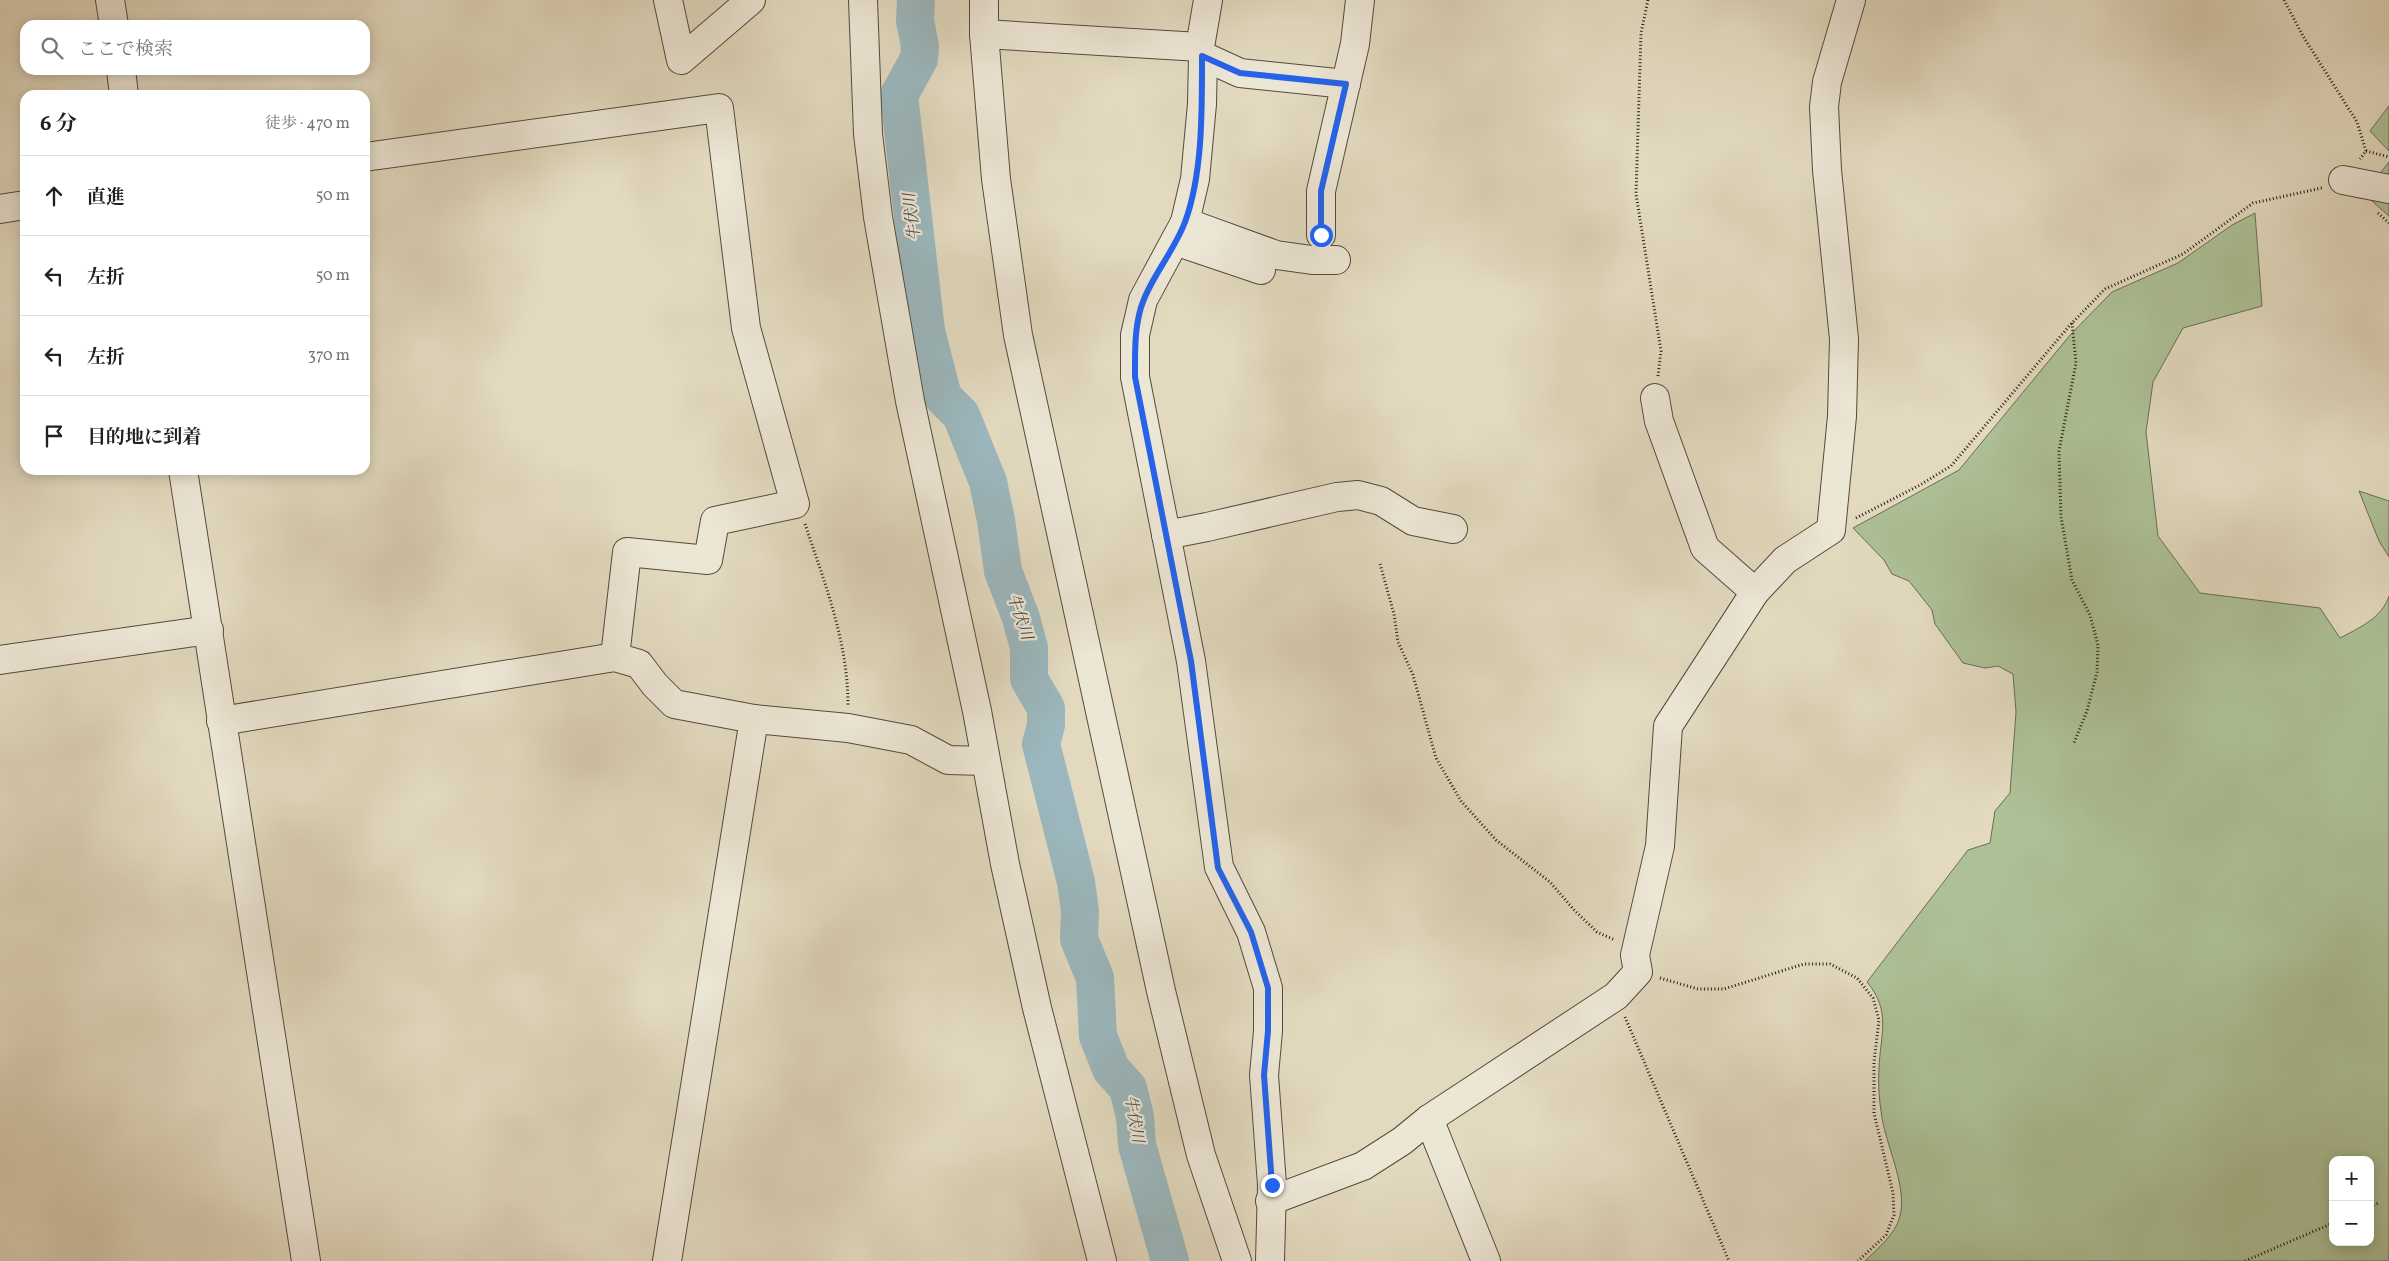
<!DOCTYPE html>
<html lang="ja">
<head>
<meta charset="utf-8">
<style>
	:root { --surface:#fff; --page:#f6f6f6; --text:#202124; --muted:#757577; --line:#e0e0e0 }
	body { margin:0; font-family:Vollkorn,"Noto Serif JP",serif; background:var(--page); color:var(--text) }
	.controls { position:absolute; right:15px; bottom:15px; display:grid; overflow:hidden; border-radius:10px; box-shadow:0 2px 12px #0003 }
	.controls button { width:45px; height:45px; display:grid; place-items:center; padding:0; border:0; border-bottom:1px solid var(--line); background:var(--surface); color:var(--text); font:25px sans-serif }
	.stop { position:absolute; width:15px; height:15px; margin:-11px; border:4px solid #2563eb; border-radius:50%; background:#fff }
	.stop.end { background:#2563eb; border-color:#fff; box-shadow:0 1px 5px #0008 }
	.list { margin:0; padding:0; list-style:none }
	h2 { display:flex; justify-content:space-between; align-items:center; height:65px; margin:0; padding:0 20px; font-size:21px }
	h2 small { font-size:16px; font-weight:400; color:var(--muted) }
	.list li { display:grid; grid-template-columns:32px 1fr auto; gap:15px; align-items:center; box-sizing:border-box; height:80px; padding:0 20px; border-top:1px solid var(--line) }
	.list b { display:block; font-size:19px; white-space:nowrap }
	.list em { font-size:16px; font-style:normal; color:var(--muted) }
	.icon { flex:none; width:28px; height:28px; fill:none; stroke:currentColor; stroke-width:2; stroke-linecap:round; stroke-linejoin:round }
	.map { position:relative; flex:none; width:2389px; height:1261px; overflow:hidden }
	.search { position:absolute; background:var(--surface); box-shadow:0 2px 12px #0003; left:20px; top:20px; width:350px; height:55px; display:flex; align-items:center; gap:12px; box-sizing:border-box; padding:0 18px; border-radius:15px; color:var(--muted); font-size:19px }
	.panel { position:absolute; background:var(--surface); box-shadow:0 2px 12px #0003; left:20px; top:90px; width:350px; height:385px; border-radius:15px }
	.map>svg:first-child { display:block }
</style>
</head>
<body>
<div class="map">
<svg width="2389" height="1261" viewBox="0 0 2389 1261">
	<rect width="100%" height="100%" fill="#e2d9bf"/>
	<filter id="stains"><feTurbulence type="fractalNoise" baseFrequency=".004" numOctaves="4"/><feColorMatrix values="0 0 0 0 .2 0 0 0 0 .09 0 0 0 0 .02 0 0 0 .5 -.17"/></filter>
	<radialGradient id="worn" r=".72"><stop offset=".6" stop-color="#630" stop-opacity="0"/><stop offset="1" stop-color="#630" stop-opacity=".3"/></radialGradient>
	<!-- green -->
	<g fill="#adc096" stroke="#696e54" fill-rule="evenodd">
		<path d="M 2389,106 L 2389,151 L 2370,131 Z"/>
		<path d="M 2389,162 L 2389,216 L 2364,194 Z"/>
		<path d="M 2255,213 L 2262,306 L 2183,328 L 2153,382 L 2146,432 L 2158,536 L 2200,593 L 2320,608 L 2340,638 C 2359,628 2382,618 2389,596 L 2389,1261 L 1865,1261 C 1877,1249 1896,1234 1900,1216 C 1908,1186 1884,1142 1881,1111 C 1879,1098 1878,1083 1879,1069 C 1880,1035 1892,1012 1867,982 L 1968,850 L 1990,843 L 1995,811 L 2010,793 L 2016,712 L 2013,674 L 1998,666 L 1985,668 L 1963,663 L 1935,624 L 1932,610 L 1909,581 L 1892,574 L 1884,560 L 1853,528 L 1959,470 L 2071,334 L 2112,292 L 2178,263 L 2232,225 ZM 2333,1160 L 2370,1160 L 2370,1242 L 2333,1242 Z"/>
		<path d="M 2359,491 L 2389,501 L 2389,557 L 2379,541 Z"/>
	</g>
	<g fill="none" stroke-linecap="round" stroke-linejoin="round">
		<!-- river -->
		<path stroke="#9bb7bd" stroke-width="38" d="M 916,0 L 915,21 L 920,46 L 919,59 L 899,95 L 926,331 L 943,397 L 961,415 L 988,482 L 996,520 L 1003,571 L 1021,618 L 1029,648 L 1029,679 L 1046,708 L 1046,725 L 1041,744 L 1076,882 L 1080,911 L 1079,939 L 1095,978 L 1098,1036 L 1111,1069 L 1128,1088 L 1135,1117 L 1137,1145 L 1170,1261"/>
		<!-- minor casing -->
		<g stroke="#544b3d" stroke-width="30">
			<g id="minor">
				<path d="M 110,0 L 114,25"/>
				<path d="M 668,0 L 681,60 L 751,0"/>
				<path d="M 863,0 L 868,134 L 878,217 L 910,401 L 977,711 L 1005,864 L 1037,1008 L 1102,1261"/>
				<path d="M 984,0 L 984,34 L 996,179 L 1018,335 L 1161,991 L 1201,1155 L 1237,1261"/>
				<path d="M 1208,0 L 1200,47 L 1203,56 L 1202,104 L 1195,179 L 1185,222 L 1143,300 L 1135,335 L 1135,377 L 1191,661 L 1219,867 L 1251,932 L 1268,988 L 1268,1031 L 1264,1075 L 1272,1185 L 1270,1261"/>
				<path d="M 984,34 L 1200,47"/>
				<path d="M 1203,56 L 1240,73 L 1346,84"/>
				<path d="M 121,70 L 124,95"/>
				<path d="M 365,157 L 719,108 L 746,328 L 795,504 L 715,521 L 708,560 L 627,552 L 615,657"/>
				<path d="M 2343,180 L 2389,189"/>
				<path d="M 0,209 L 25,205"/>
				<path d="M 1185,222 L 1276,255 L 1312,260 L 1336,260"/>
				<path d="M 1321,235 L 1321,191 L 1355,44 L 1360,0"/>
				<path d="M 1175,241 L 1261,270"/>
				<path d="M 1655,398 L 1659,421 L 1705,548 L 1755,592"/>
				<path d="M 183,470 L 306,1261"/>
				<path d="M 1166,535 L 1207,527 L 1337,497 L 1358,495 L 1381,501 L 1413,521 L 1453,529"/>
				<path d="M 0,660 L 209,630"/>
				<path d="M 221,721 L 615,657 L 639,664 L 655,685 L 674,704 L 754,719 L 848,728 L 911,740 L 948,760 L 985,761"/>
				<path d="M 1429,1119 L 1486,1261"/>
				<path d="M 1270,1201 L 1363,1166 L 1402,1141 L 1429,1119 L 1616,996 L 1638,972 L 1635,955 L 1660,846 L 1668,726 L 1755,592 L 1785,560 L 1831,530 L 1842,416 L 1844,339 L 1827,170 L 1824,107 L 1827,82 L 1851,0"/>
				<path d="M 667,1261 L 754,719"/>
			</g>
		</g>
		<!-- path -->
		<g stroke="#251c12" stroke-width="3" stroke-dasharray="1 2.5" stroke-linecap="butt">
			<path d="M 1648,0 L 1641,33 L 1636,194 L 1661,351 L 1658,376"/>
			<path d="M 2284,0 L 2303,36 L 2357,122 L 2366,151 L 2360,159"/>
			<path d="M 2366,151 L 2389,157"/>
			<path d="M 2378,213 L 2389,223"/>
			<path d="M 2072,323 L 2076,363 L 2059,451 L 2061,517 L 2072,580 L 2090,615 L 2098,645 L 2097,672 L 2087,711 L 2074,743"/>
			<path d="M 1856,518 L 1920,485 L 1951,466 L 2070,325 L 2105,289 L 2183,254 L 2253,203 L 2322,188"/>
			<path d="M 805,524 C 825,584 848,642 848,705"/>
			<path d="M 1380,564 L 1394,614 L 1398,642 L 1413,675 L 1436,758 L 1461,801 L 1496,840 L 1550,882 L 1575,911 L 1597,932 L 1615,940"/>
			<path d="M 1660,978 L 1698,989 L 1724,989 L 1804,964 L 1830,964 L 1857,978 L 1873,998 L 1879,1020 L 1874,1062 L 1874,1113 L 1893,1193 L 1894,1215 L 1886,1235 L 1858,1261"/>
			<path d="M 1625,1017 L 1729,1261"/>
			<path d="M 2370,1206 L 2379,1203"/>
			<path d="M 2245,1261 L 2333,1223"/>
		</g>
		<!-- minor -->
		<use href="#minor" stroke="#ece6d5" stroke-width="28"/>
	</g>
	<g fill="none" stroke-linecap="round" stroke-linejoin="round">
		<!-- route -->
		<path stroke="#2563eb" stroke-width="6" d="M 1272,1185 L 1264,1075 L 1268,1031 L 1268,988 L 1251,932 L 1218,868 L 1191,661 L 1135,377 C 1135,352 1134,323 1144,299 C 1155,272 1175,249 1185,222 C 1203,173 1202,108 1202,56 L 1240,73 L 1346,84 L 1321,191 L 1321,235"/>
	</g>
	<g text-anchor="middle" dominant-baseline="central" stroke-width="4.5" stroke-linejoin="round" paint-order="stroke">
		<!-- water labels -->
		<g font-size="16" font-style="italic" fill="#484a45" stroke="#ece6d5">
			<text transform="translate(913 217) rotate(-97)">牛伏川</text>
			<text transform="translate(1019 617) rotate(71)">牛伏川</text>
			<text transform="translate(1133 1119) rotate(80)">牛伏川</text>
		</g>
	</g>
	<rect width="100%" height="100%" filter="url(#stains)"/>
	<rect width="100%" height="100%" fill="url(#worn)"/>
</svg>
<div class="controls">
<button>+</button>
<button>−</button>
</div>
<div class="stop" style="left:1321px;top:235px"></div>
<div class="stop end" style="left:1272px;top:1185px"></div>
<div class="search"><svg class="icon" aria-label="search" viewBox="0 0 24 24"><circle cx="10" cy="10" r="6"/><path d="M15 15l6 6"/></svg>ここで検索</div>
<section class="panel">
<h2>6 分<small>徒歩 · 470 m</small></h2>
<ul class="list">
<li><svg class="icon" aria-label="ahead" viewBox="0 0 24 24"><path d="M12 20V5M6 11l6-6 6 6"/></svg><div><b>直進</b></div><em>50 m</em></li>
<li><svg class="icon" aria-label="left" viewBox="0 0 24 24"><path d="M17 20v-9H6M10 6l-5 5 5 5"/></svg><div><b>左折</b></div><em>50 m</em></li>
<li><svg class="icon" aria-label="left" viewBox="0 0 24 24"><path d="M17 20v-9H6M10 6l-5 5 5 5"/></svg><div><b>左折</b></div><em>370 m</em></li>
<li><svg class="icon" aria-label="arrive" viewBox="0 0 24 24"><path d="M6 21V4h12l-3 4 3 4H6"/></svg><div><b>目的地に到着</b></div></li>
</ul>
</section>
</div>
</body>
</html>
